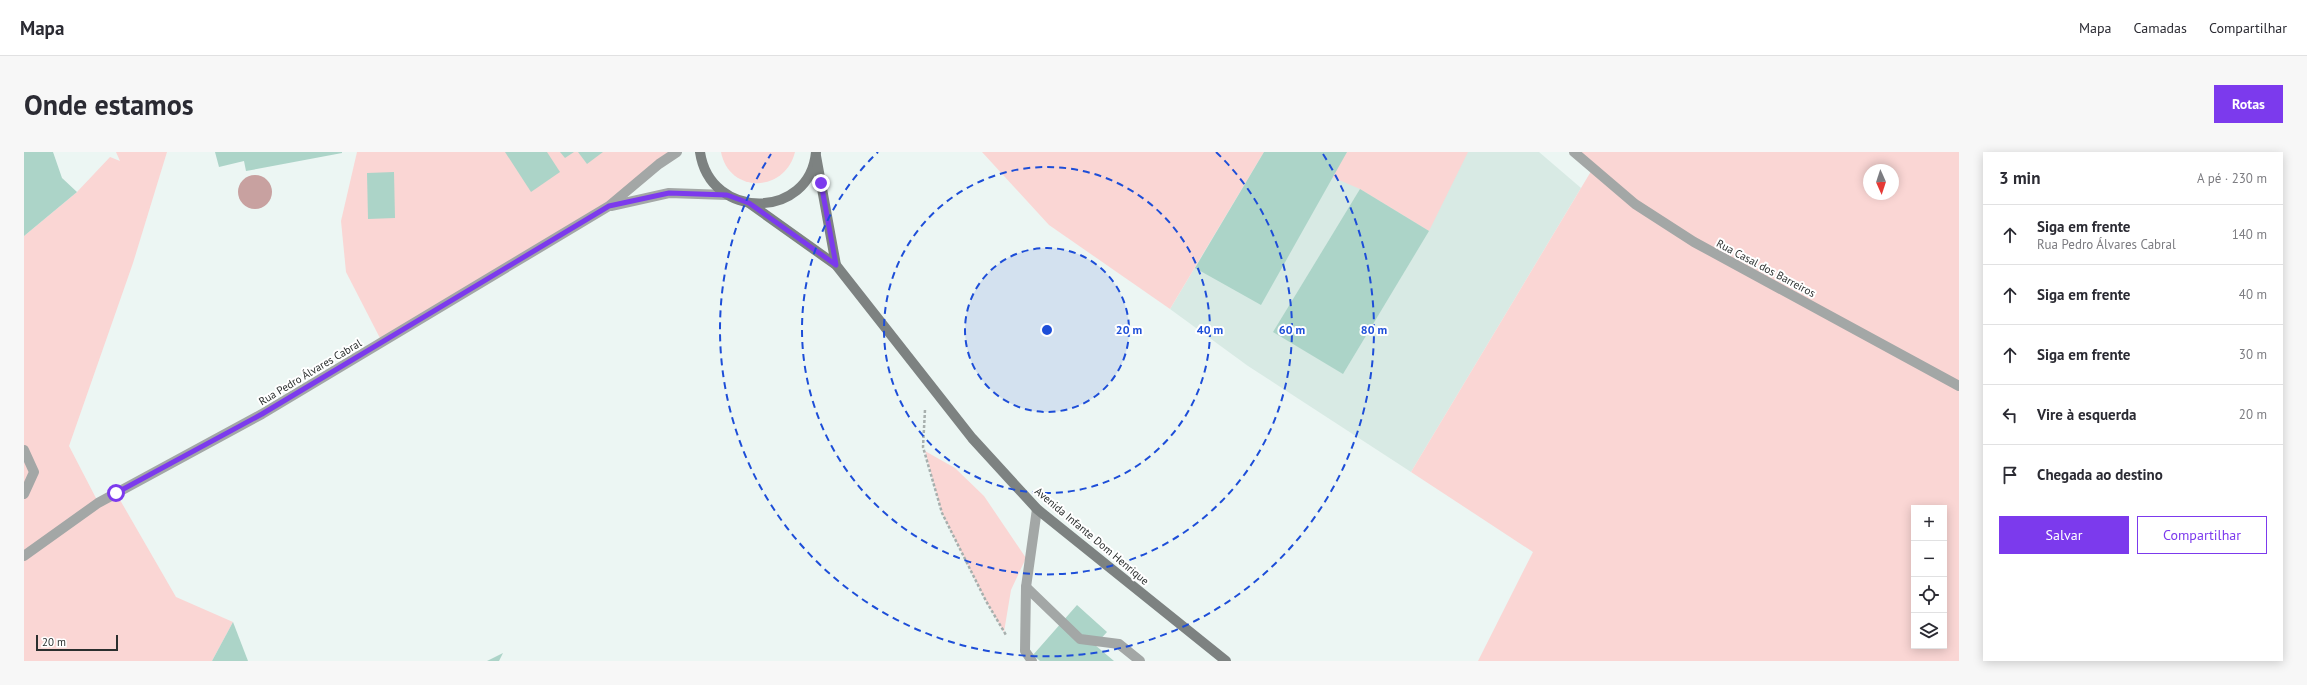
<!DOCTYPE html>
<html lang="pt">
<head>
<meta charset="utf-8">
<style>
	:root { --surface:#fff; --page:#f7f7f7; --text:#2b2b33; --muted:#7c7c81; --line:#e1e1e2; --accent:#7c3aed }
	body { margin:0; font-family:"PT Sans",sans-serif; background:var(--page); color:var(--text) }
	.controls { position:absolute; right:12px; bottom:12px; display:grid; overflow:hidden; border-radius:0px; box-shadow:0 2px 10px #0003 }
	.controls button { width:36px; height:36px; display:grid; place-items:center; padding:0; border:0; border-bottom:1px solid var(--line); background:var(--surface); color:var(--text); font:20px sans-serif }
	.compass { position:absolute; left:1839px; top:12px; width:36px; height:36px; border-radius:50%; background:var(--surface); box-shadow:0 2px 10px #0003; rotate:177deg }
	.scale { position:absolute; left:12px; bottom:10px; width:82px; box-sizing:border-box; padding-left:4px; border:2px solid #2b2f2e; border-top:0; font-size:11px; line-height:14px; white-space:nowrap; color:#2b2f2e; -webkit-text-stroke:3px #fff; paint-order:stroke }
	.stop { position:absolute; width:12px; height:12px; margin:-9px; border:3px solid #7c3aed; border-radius:50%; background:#fff }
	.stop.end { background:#7c3aed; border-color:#fff; box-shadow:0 1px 4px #0008 }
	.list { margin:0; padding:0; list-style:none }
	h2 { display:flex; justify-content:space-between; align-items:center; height:52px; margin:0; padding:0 16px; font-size:17px }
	h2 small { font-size:13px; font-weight:400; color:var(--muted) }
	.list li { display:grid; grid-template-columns:26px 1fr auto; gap:12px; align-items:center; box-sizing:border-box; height:60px; padding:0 16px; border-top:1px solid var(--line) }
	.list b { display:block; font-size:15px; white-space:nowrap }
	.list p { margin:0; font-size:13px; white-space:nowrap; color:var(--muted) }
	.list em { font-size:13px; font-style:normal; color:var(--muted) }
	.actions { display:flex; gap:8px; padding:12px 16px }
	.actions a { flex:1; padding:9px 0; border:1px solid var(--accent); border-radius:0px; text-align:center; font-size:14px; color:var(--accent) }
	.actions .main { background:var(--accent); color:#fff }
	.icon { flex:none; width:22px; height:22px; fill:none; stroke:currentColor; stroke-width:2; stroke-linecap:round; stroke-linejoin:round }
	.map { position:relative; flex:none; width:1935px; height:509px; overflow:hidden; border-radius:0px }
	header { display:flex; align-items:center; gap:24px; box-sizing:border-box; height:56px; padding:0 20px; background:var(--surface); border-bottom:1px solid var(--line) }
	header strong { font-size:19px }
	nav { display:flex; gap:22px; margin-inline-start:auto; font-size:14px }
	.intro { display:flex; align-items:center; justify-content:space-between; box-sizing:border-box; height:96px; padding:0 24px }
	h1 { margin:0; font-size:28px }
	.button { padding:10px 18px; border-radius:0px; background:var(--accent); color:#fff; font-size:14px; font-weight:700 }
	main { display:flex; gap:24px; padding:0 24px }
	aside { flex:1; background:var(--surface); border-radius:0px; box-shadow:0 2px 10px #0003 }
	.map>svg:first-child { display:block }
</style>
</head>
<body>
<header>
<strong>Mapa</strong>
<nav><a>Mapa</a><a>Camadas</a><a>Compartilhar</a></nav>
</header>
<div class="intro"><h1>Onde estamos</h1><a class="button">Rotas</a></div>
<main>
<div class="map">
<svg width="1935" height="509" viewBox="0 0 1935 509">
	<rect width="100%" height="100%" fill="#ecf6f3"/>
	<!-- built -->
	<path fill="#d8eae4" d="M 1240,0 L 1515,0 L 1557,36 L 1387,320 L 1224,214 L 1146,157 Z"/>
	<!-- green -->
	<g fill="#fad6d4" fill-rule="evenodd">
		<path d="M 92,0 L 143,0 L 109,111 L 45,294 L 74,350 L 92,341 L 152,445 L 209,470 L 188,509 L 0,509 L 0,84 L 53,40 L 86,5 L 96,9 Z"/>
		<path d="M 333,0 L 653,0 L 585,54 L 358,190 L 322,120 L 317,69 Z"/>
		<path d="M 697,0 L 771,0 C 761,41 705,42 697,0 Z"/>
		<path d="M 958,0 L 1240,0 L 1146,157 L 1025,73 Z"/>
		<path d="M 1323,0 L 1444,0 L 1405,79 L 1336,37 L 1308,25 Z"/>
		<path d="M 1550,0 L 1935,0 L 1935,509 L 1454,509 L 1509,400 L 1387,320 L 1569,16 ZM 1845,18 L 1869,18 L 1869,42 L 1845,42 ZM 1890,356 L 1920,356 L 1920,494 L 1890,494 Z"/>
		<path d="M 901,299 L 931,316 L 960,344 L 1002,406 L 987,438 L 980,480 L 962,449 L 918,361 Z"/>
	</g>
	<!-- water -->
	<circle fill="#c8a1a0" cx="231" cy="40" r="17"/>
	<!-- building -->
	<g fill="#acd4c8">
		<path d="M 0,0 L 29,0 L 38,26 L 53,40 L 0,84 Z"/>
		<path d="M 191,0 L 318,0 L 318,1 L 222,19 L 220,9 L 195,15 Z"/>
		<path d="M 481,0 L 523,0 L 536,20 L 507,40 Z"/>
		<path d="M 536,0 L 550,0 L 541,6 Z"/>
		<path d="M 554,0 L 579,0 L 563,12 Z"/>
		<path d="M 1240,0 L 1323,0 L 1237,153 L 1171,116 Z"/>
		<path d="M 370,20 L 371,66 L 344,67 L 343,21 Z"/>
		<path d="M 1336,37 L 1405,79 L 1319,222 L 1249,180 Z"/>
		<path d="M 1053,453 L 1083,480 L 1071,493 L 1090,509 L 1016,509 L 1009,503 Z"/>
		<path d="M 209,470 L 224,509 L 188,509 Z"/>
		<path d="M 479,501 L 475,509 L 463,509 Z"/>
	</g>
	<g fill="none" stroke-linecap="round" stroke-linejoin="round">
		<!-- path -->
		<path stroke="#a7afad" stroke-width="2.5" stroke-dasharray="3 2" stroke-linecap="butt" d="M 901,258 L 899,295 L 918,361 L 962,449 L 982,483"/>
		<!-- lane -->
		<g stroke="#a3a7a6" stroke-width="10">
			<path d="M 1002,435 L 1056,487 L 1095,492 L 1116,509"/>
			<path d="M 1008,509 L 1001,499 L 1002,435 L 1013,357"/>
		</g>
		<!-- street -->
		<g stroke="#a3a7a6" stroke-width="10">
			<path d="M 1550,0 L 1611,52 L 1670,90 L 1935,234"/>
			<path d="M 587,54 L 645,41 L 703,43"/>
			<path d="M 0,298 L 10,320 L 0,342"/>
			<path d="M 0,404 L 74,351 L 238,262 L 585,54 L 635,12 L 653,0"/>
		</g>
		<!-- secondary -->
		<g stroke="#7d8281" stroke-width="10">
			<path d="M 676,0 C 686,69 786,68 792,0"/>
			<path d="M 792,4 L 812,113"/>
			<path d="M 725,51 L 812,113 L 948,286 L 1013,357 L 1202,509"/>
		</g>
	</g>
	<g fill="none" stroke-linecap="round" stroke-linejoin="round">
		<!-- route -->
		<path stroke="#7c3aed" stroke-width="5" d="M 92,341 L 238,262 L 585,54 L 645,41 L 703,43 L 725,51 L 812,113 L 797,31"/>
	</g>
	<!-- distance rings -->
	<circle cx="1023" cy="178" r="82" fill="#1d4ed8" fill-opacity=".12"/>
	<g fill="none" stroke="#1d4ed8" stroke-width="2" stroke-dasharray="7 5">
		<circle cx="1023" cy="178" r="82"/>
		<circle cx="1023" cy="178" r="163"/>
		<path d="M1192 0A245 245 0 1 1 854 0"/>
		<path d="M1299 2A327 327 0 1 1 747 2"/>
	</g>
	<g text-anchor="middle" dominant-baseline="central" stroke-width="4" stroke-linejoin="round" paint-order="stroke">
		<!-- street labels -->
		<g font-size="11" fill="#2b2f2e" stroke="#fff">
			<text transform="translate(1742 116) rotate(28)">Rua Casal dos Barreiros</text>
			<text transform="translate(286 220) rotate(-31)">Rua Pedro Álvares Cabral</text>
			<text transform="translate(1068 384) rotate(40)">Avenida Infante Dom Henrique</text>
		</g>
	</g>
	<circle cx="1023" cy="178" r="6" fill="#1d4ed8" stroke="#fff" stroke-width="2"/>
	<g font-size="12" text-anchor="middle" font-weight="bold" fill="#1d4ed8" stroke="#fff" stroke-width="4" stroke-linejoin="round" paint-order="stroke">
		<text x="1105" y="182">20 m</text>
		<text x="1186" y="182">40 m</text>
		<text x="1268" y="182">60 m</text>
		<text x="1350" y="182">80 m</text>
	</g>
</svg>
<div class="controls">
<button>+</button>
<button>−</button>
<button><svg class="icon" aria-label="locate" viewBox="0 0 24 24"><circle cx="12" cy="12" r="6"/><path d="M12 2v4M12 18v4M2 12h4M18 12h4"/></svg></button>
<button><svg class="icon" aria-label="layers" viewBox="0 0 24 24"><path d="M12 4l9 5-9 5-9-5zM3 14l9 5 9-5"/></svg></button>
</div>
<svg class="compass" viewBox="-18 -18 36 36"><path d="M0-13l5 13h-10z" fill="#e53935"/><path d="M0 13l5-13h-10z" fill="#7c7c81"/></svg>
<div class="scale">20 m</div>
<div class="stop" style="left:92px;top:341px"></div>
<div class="stop end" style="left:797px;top:31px"></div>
</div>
<aside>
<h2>3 min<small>A pé · 230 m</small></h2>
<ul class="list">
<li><svg class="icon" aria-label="ahead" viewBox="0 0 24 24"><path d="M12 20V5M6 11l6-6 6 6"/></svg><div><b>Siga em frente</b><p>Rua Pedro Álvares Cabral</p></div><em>140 m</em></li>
<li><svg class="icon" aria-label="ahead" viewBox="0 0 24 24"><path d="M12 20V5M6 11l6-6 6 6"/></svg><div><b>Siga em frente</b></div><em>40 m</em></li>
<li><svg class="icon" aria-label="ahead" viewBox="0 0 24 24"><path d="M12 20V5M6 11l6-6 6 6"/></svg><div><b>Siga em frente</b></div><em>30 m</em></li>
<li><svg class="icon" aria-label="left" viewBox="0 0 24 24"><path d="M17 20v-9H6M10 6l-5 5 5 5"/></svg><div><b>Vire à esquerda</b></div><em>20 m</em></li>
<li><svg class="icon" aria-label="arrive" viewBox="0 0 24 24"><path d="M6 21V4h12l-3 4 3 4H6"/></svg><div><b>Chegada ao destino</b></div></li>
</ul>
<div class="actions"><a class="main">Salvar</a><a>Compartilhar</a></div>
</aside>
</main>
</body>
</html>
